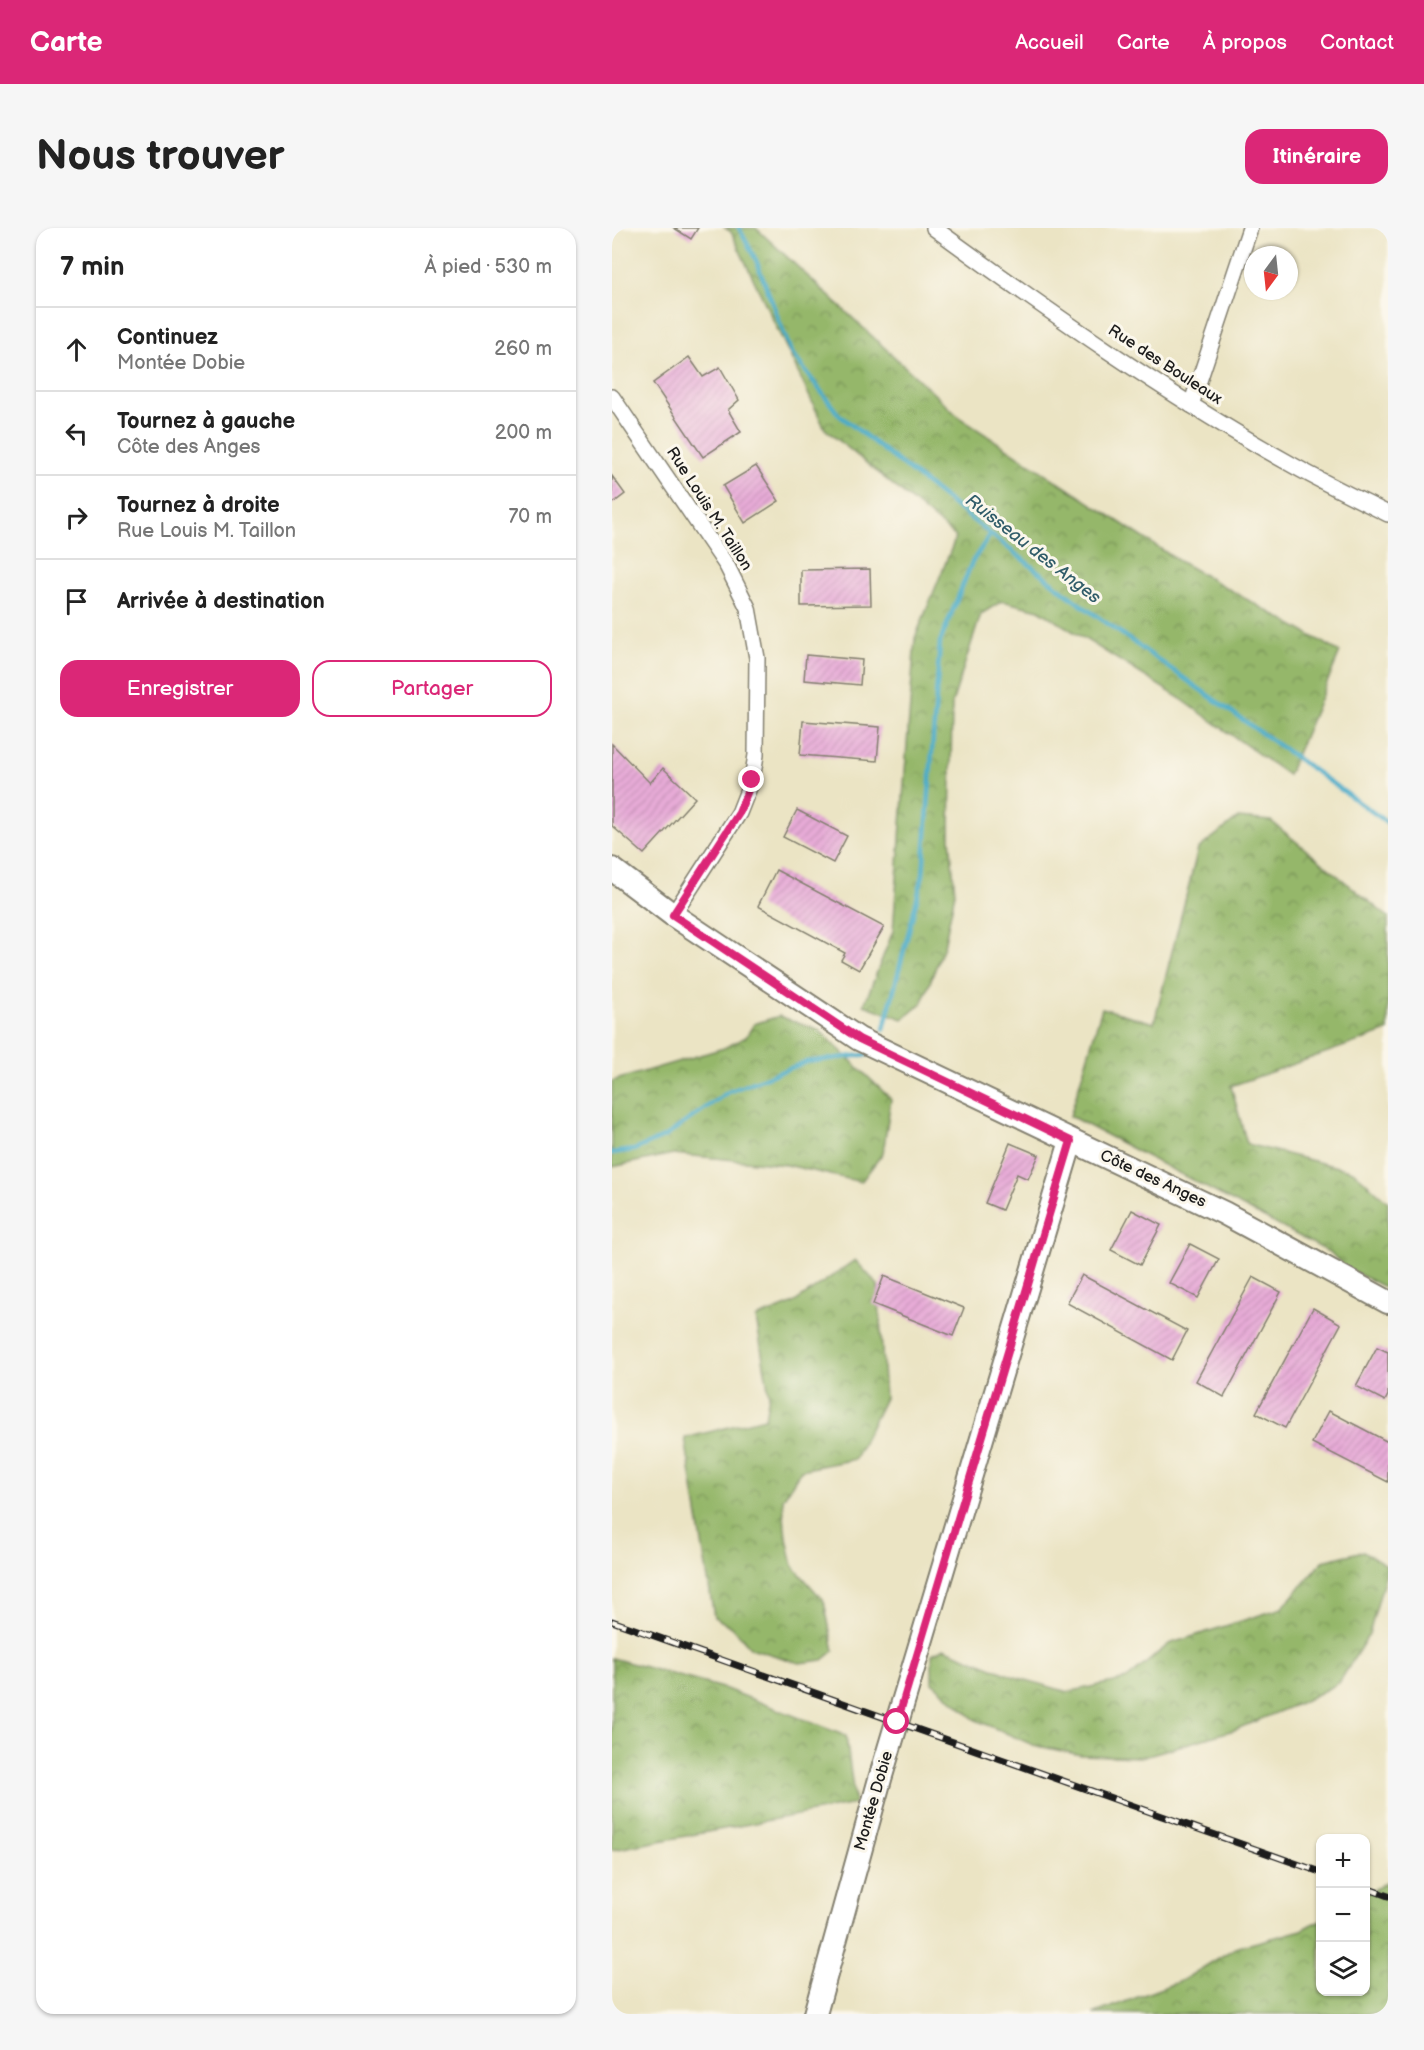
<!DOCTYPE html>
<html lang="fr">
<head>
<meta charset="utf-8">
<style>
	:root { --surface:#fff; --page:#f6f6f6; --text:#222; --muted:#767676; --line:#e0e0e0; --accent:#db2777 }
	body { margin:0; font-family:"Balsamiq Sans",sans-serif; background:var(--page); color:var(--text) }
	.controls { position:absolute; right:18px; bottom:18px; display:grid; overflow:hidden; border-radius:12px; box-shadow:0 2px 4px #0004 }
	.controls button { width:54px; height:54px; display:grid; place-items:center; padding:0; border:0; border-bottom:2px solid var(--line); background:var(--surface); color:var(--text); font:30px sans-serif }
	.compass { position:absolute; left:632px; top:18px; width:54px; height:54px; border-radius:50%; background:var(--surface); box-shadow:0 2px 4px #0004; rotate:195deg }
	.stop { position:absolute; width:18px; height:18px; margin:-14px; border:4px solid #db2777; border-radius:50%; background:#fff }
	.stop.end { background:#db2777; border-color:#fff; box-shadow:0 2px 6px #0008 }
	.list { margin:0; padding:0; list-style:none }
	h2 { display:flex; justify-content:space-between; align-items:center; height:78px; margin:0; padding:0 24px; font-size:26px }
	h2 small { font-size:20px; font-weight:400; color:var(--muted) }
	.list li { display:grid; grid-template-columns:39px 1fr auto; gap:18px; align-items:center; box-sizing:border-box; height:84px; padding:0 24px; border-top:2px solid var(--line) }
	.list b { display:block; font-size:22px; white-space:nowrap }
	.list p { margin:0; font-size:20px; white-space:nowrap; color:var(--muted) }
	.list em { font-size:20px; font-style:normal; color:var(--muted) }
	.actions { display:flex; gap:12px; padding:18px 24px }
	.actions a { flex:1; padding:14px 0; border:2px solid var(--accent); border-radius:18px; text-align:center; font-size:21px; color:var(--accent) }
	.actions .main { background:var(--accent); color:#fff }
	.icon { flex:none; width:33px; height:33px; fill:none; stroke:currentColor; stroke-width:2; stroke-linecap:round; stroke-linejoin:round }
	.map { position:relative; flex:none; width:776px; height:1786px; overflow:hidden; border-radius:18px }
	header { display:flex; align-items:center; gap:36px; box-sizing:border-box; height:84px; padding:0 30px; background:var(--accent); color:#fff }
	header strong { font-size:28px }
	nav { display:flex; gap:33px; margin-inline-start:auto; font-size:21px }
	.intro { display:flex; align-items:center; justify-content:space-between; box-sizing:border-box; height:144px; padding:0 36px }
	h1 { margin:0; font-size:42px }
	.button { padding:15px 27px; border-radius:18px; background:var(--accent); color:#fff; font-size:21px; font-weight:700 }
	main { display:flex; gap:36px; padding:0 36px }
	aside { flex:1; background:var(--surface); border-radius:18px; box-shadow:0 2px 4px #0004 }
	.map>svg:first-child { display:block }
</style>
</head>
<body>
<header>
<strong>Carte</strong>
<nav><a>Accueil</a><a>Carte</a><a>À propos</a><a>Contact</a></nav>
</header>
<div class="intro"><h1>Nous trouver</h1><a class="button">Itinéraire</a></div>
<main>
<aside>
<h2>7 min<small>À pied · 530 m</small></h2>
<ul class="list">
<li><svg class="icon" aria-label="ahead" viewBox="0 0 24 24"><path d="M12 20V5M6 11l6-6 6 6"/></svg><div><b>Continuez</b><p>Montée Dobie</p></div><em>260 m</em></li>
<li><svg class="icon" aria-label="left" viewBox="0 0 24 24"><path d="M17 20v-9H6M10 6l-5 5 5 5"/></svg><div><b>Tournez à gauche</b><p>Côte des Anges</p></div><em>200 m</em></li>
<li><svg class="icon" aria-label="right" viewBox="0 0 24 24"><path d="M7 20v-9h11M14 6l5 5-5 5"/></svg><div><b>Tournez à droite</b><p>Rue Louis M. Taillon</p></div><em>70 m</em></li>
<li><svg class="icon" aria-label="arrive" viewBox="0 0 24 24"><path d="M6 21V4h12l-3 4 3 4H6"/></svg><div><b>Arrivée à destination</b></div></li>
</ul>
<div class="actions"><a class="main">Enregistrer</a><a>Partager</a></div>
</aside>
<div class="map">
<svg width="776" height="1786" viewBox="0 0 776 1786">
	<defs>
		<pattern id="forest-crowns" width="20" height="18" patternUnits="userSpaceOnUse" patternTransform="scale(1.5)"><rect width="20" height="18" fill="#95b76b"/><path d="M2 6a3 3 0 1 1 6 0M12 15a3 3 0 1 1 6 0" fill="none" stroke="#799457"/></pattern>
		<pattern id="building-hatch" width="6" height="6" patternUnits="userSpaceOnUse" patternTransform="scale(1.5)"><rect width="6" height="6" fill="#e7abd7"/><path d="M-1 1l2-2M0 6l6-6M5 7l2-2" fill="none" stroke="#c693b8"/></pattern>
	</defs>
	<rect width="100%" height="100%" fill="#fbf7ec"/>
	<filter id="ink" filterUnits="userSpaceOnUse"><feTurbulence type="fractalNoise" baseFrequency=".0167" numOctaves="2"/><feDisplacementMap in="SourceGraphic" scale="12" xChannelSelector="R" yChannelSelector="G"/><feConvolveMatrix kernelMatrix="1 2 1 2 8 2 1 2 1" color-interpolation-filters="sRGB"/></filter>
	<filter id="wash" filterUnits="userSpaceOnUse"><feTurbulence type="fractalNoise" baseFrequency=".008" numOctaves="4" result="noise"/><feDisplacementMap in="SourceGraphic" scale="24" xChannelSelector="R" yChannelSelector="G"/><feGaussianBlur stdDeviation="1.35" result="paint"/><feColorMatrix in="noise" values="0 0 0 0 0 0 0 0 0 0 0 0 0 0 0 0 0 1.4 0 .05"/><feComposite in="paint" operator="in"/></filter>
	<g filter="url(#wash)">
		<rect width="100%" height="100%" fill="#ebe4c4"/>
		<!-- forest -->
		<g fill="url(#forest-crowns)" stroke="#586a44" stroke-width="1.5">
			<path d="M 113,0 L 144,0 L 348,190 L 567,333 L 728,424 L 676,547 L 569,471 L 427,382 L 390,373 L 369,386 L 340,475 L 338,610 L 343,665 L 332,718 L 310,775 L 291,791 L 252,777 L 281,703 L 303,410 L 344,309 L 213,201 L 119,4 Z"/>
			<path d="M 626,590 L 659,593 L 776,689 L 776,803 L 619,858 L 635,916 L 741,943 L 776,974 L 776,1061 L 732,1039 L 719,1025 L 458,888 L 490,780 L 542,795 L 586,621 Z"/>
			<path d="M 167,788 L 207,802 L 279,871 L 271,925 L 249,954 L 175,937 L 61,926 L 0,939 L 0,853 L 112,820 L 134,809 L 142,796 Z"/>
			<path d="M 243,1032 L 266,1057 L 273,1170 L 243,1231 L 189,1242 L 171,1271 L 173,1301 L 181,1338 L 212,1373 L 222,1423 L 211,1432 L 187,1435 L 139,1420 L 120,1399 L 102,1389 L 73,1210 L 153,1190 L 157,1166 L 144,1090 L 180,1076 Z"/>
			<path d="M 751,1323 L 776,1338 L 757,1406 L 727,1455 L 688,1475 L 622,1502 L 529,1529 L 469,1527 L 421,1517 L 362,1491 L 320,1454 L 320,1426 L 332,1420 L 400,1448 L 456,1464 L 515,1451 L 557,1416 L 670,1380 L 711,1333 Z"/>
			<path d="M 0,1430 L 114,1461 L 234,1508 L 243,1576 L 0,1622 Z"/>
			<path d="M 776,1653 L 776,1786 L 481,1786 L 571,1752 L 623,1720 L 690,1702 L 708,1692 L 708,1764 L 754,1764 L 754,1666 Z"/>
		</g>
		<g fill="none" stroke-linecap="round" stroke-linejoin="round">
			<!-- stream -->
			<g stroke="#4aacc9" stroke-width="4.5">
				<path d="M 127,0 L 144,32 L 179,124 L 227,187 L 465,374 L 776,595"/>
				<path d="M 272,801 L 311,647 L 328,414 L 360,334 L 378,307"/>
				<path d="M 0,925 L 22,922 L 54,908 L 116,864 L 194,834 L 259,826"/>
			</g>
		</g>
		<g id="blocks">
			<!-- building -->
			<g fill="url(#building-hatch)">
				<path d="M 62,0 L 86,0 L 79,11 Z"/>
				<path d="M 77,129 L 91,149 L 108,139 L 127,172 L 116,182 L 129,204 L 91,229 L 41,155 Z"/>
				<path d="M 144,238 L 167,273 L 133,295 L 111,258 Z"/>
				<path d="M 0,248 L 13,266 L 0,276 Z"/>
				<path d="M 258,341 L 259,377 L 189,378 L 189,342 Z"/>
				<path d="M 194,427 L 250,432 L 248,457 L 192,452 Z"/>
				<path d="M 191,493 L 268,499 L 265,533 L 188,527 Z"/>
				<path d="M 0,516 L 38,555 L 51,540 L 83,570 L 32,626 L 0,598 Z"/>
				<path d="M 185,582 L 235,608 L 221,635 L 171,609 Z"/>
				<path d="M 164,642 L 272,699 L 247,742 L 229,732 L 233,725 L 146,678 Z"/>
				<path d="M 398,915 L 427,927 L 416,951 L 405,946 L 390,982 L 373,975 Z"/>
				<path d="M 520,982 L 549,997 L 528,1037 L 499,1022 Z"/>
				<path d="M 578,1016 L 607,1031 L 586,1070 L 557,1055 Z"/>
				<path d="M 470,1047 L 575,1103 L 560,1132 L 455,1075 Z"/>
				<path d="M 272,1048 L 352,1080 L 341,1108 L 261,1076 Z"/>
				<path d="M 641,1049 L 669,1064 L 612,1169 L 584,1153 Z"/>
				<path d="M 701,1080 L 729,1096 L 673,1200 L 644,1185 Z"/>
				<path d="M 765,1119 L 776,1124 L 776,1167 L 773,1173 L 744,1158 Z"/>
				<path d="M 717,1183 L 776,1214 L 776,1254 L 700,1215 Z"/>
			</g>
		</g>
	</g>
	<g filter="url(#ink)">
		<use href="#blocks" fill-opacity="0" stroke="#848070" stroke-width="1.5"/>
		<g fill="none" stroke-linecap="round" stroke-linejoin="round">
			<!-- street casing -->
			<g stroke="#848070" stroke-width="18">
				<g id="street">
					<path d="M 322,0 C 436,83 552,165 675,234 C 708,253 742,269 776,286"/>
					<path d="M 0,169 L 115,338 L 136,380 L 145,430 L 144,527 L 140,552 L 127,585 L 61,687"/>
					<path d="M 579,177 L 638,0"/>
				</g>
			</g>
			<!-- secondary casing -->
			<g stroke="#848070" stroke-width="26">
				<g id="secondary">
					<path d="M 0,641 L 61,687 L 247,811 L 612,985 L 776,1074"/>
					<path d="M 203,1786 L 268,1551 L 459,913"/>
				</g>
			</g>
			<!-- street -->
			<use href="#street" stroke="#fff" stroke-width="15"/>
			<!-- secondary -->
			<use href="#secondary" stroke="#fff" stroke-width="22"/>
			<!-- rail casing -->
			<g stroke="#1c1c1c" stroke-width="7">
				<g id="rail">
					<path d="M 0,1393 L 708,1644"/>
					<path d="M 754,1660 L 776,1668"/>
				</g>
			</g>
			<!-- rail -->
			<use href="#rail" stroke="#fbf7ec" stroke-width="4.5" stroke-dasharray="14" stroke-linecap="butt"/>
		</g>
	</g>
	<g fill="none" stroke-linecap="round" stroke-linejoin="round" filter="url(#ink)">
		<!-- route -->
		<path stroke="#db2777" stroke-width="8" d="M 140,552 L 127,585 L 61,687 L 247,811 L 459,913 L 285,1494"/>
	</g>
	<g text-anchor="middle" dominant-baseline="central" stroke-width="6" stroke-linejoin="round" paint-order="stroke">
		<!-- street labels -->
		<g font-size="16" fill="#1c1c1c" stroke="#fbf7ec">
			<text transform="translate(553 137) rotate(33)">Rue des Bouleaux</text>
			<text transform="translate(97 281) rotate(57)">Rue Louis M. Taillon</text>
			<text transform="translate(541 951) rotate(25)">Côte des Anges</text>
			<text transform="translate(262 1573) rotate(-74)">Montée Dobie</text>
		</g>
		<!-- water labels -->
		<g font-size="18" font-style="italic" fill="#315d6a" stroke="#fbf7ec">
			<text transform="translate(421 321) rotate(38)">Ruisseau des Anges</text>
		</g>
	</g>
</svg>
<div class="controls">
<button>+</button>
<button>−</button>
<button><svg class="icon" aria-label="layers" viewBox="0 0 24 24"><path d="M12 4l9 5-9 5-9-5zM3 14l9 5 9-5"/></svg></button>
</div>
<svg class="compass" viewBox="-18 -18 36 36"><path d="M0-13l5 13h-10z" fill="#e53935"/><path d="M0 13l5-13h-10z" fill="#767676"/></svg>
<div class="stop" style="left:285px;top:1494px"></div>
<div class="stop end" style="left:140px;top:552px"></div>
</div>
</main>
</body>
</html>
